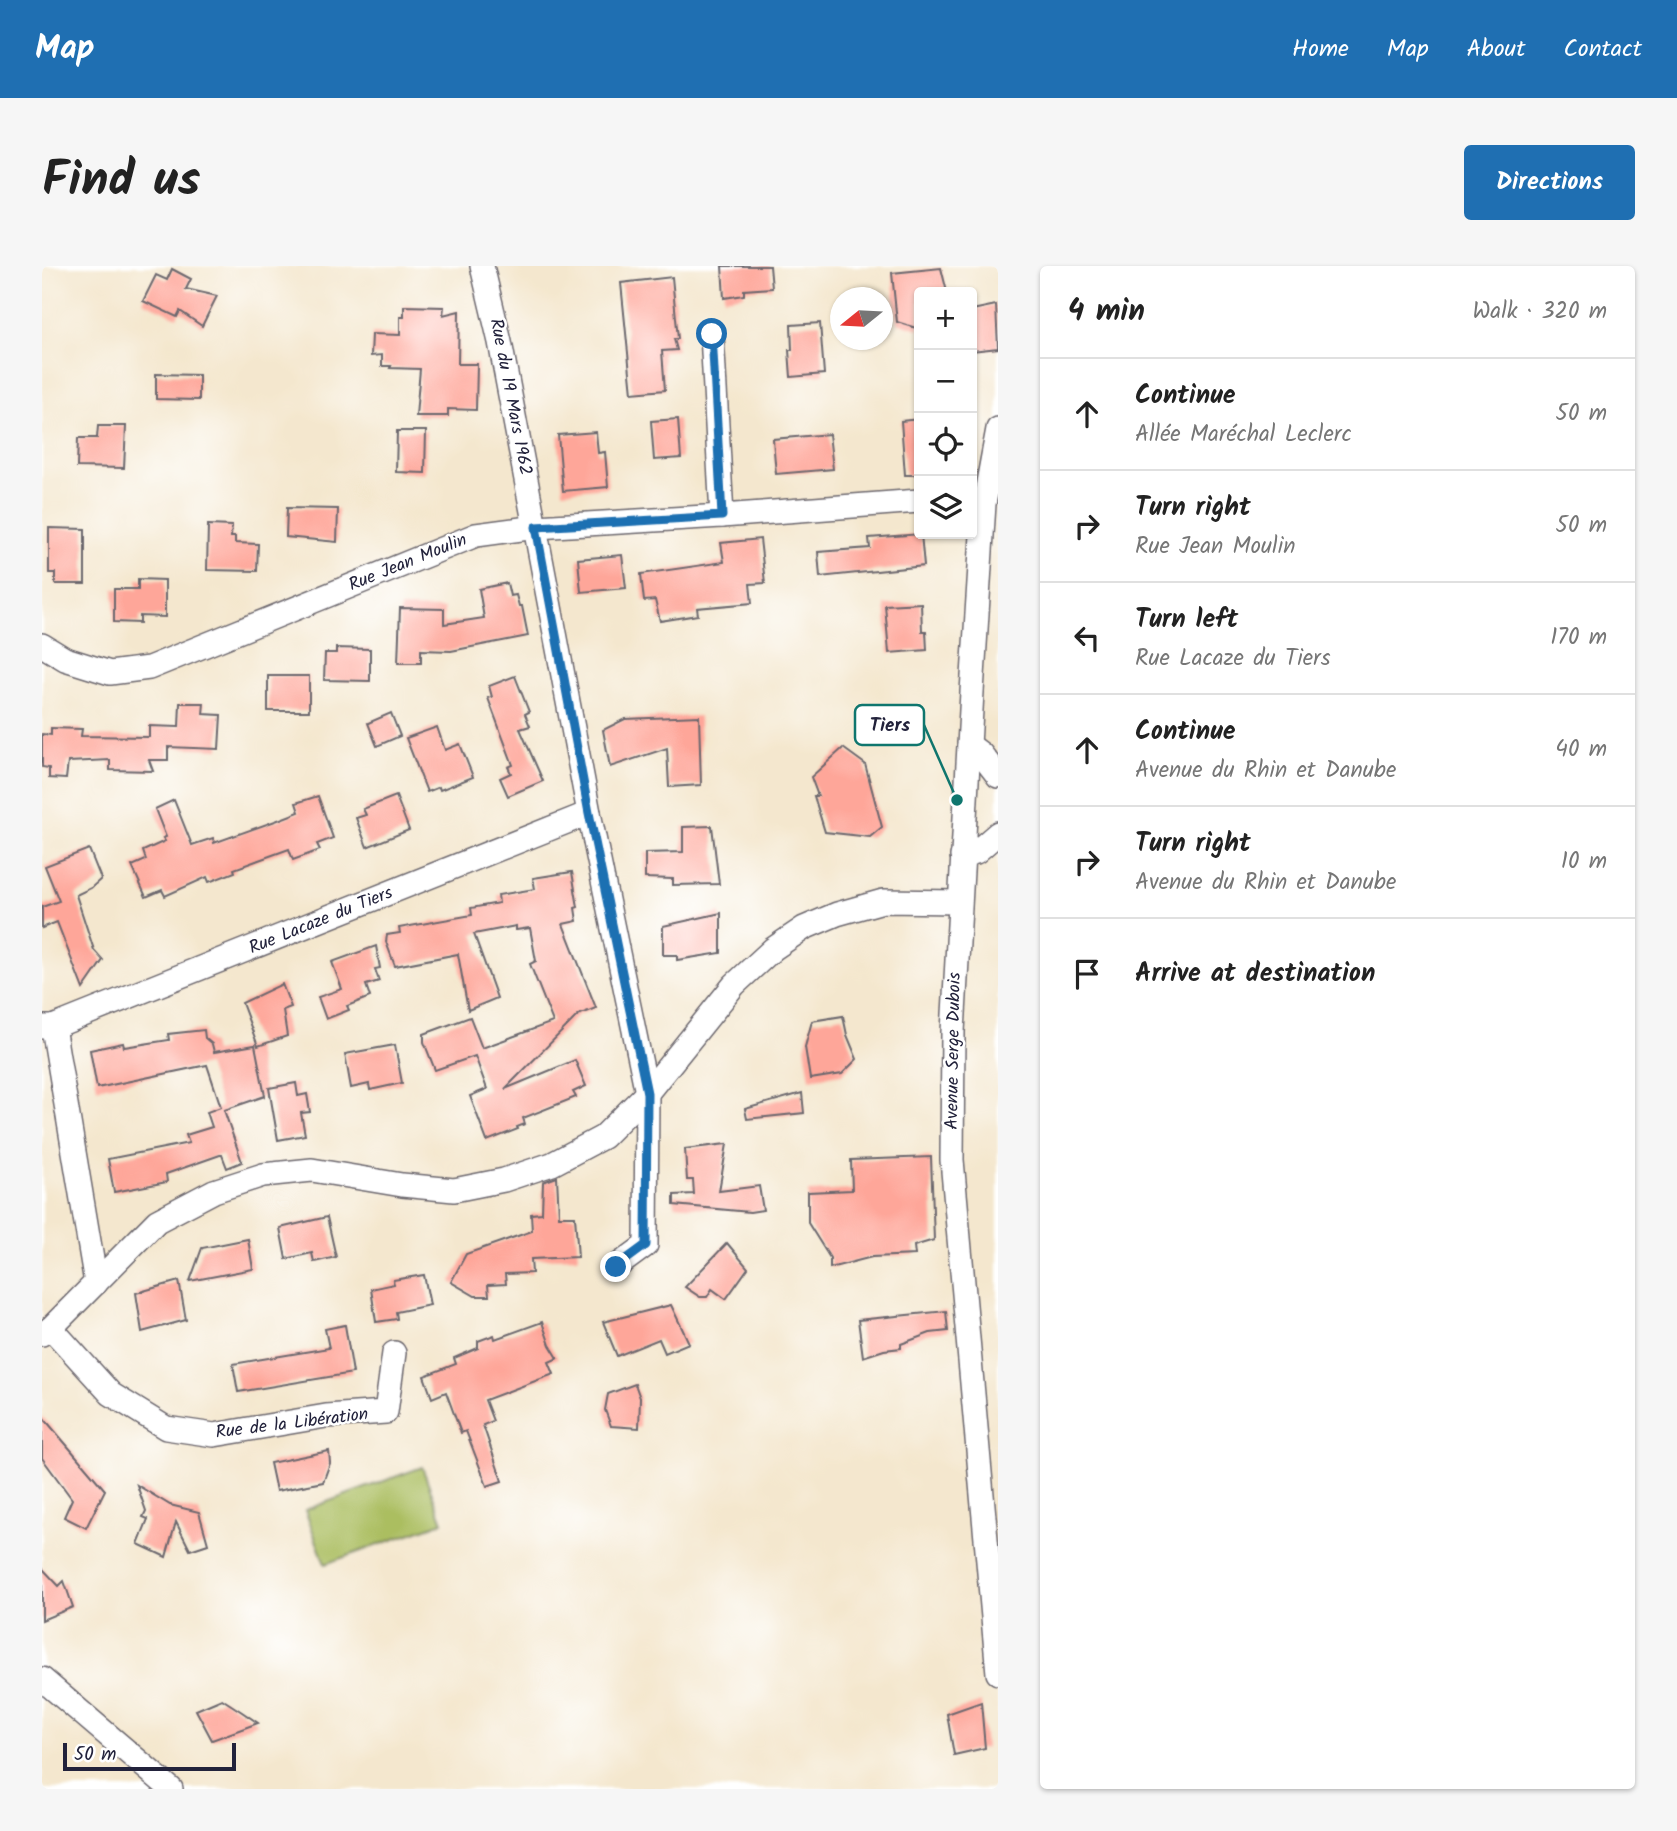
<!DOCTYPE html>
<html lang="en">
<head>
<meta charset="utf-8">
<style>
	:root { --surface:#fff; --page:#f6f6f6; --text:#222; --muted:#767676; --line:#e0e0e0; --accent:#1f6fb2 }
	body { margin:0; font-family:Kalam,sans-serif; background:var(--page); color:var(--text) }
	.controls { position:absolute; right:21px; top:21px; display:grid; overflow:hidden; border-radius:7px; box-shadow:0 2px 5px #0004 }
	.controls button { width:63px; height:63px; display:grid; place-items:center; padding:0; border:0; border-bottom:2px solid var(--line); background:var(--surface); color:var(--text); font:35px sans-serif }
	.compass { position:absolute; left:788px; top:21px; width:63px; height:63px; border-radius:50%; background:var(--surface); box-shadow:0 2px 5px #0004; rotate:252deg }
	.scale { position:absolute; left:21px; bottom:18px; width:173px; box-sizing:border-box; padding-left:7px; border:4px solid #22223b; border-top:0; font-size:19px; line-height:24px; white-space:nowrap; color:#22223b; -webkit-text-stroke:5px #fff; paint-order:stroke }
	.stop { position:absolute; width:21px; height:21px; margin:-16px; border:5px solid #1f6fb2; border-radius:50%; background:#fff }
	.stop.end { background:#1f6fb2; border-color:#fff; box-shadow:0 2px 7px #0008 }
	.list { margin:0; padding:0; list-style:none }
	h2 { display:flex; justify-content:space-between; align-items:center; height:91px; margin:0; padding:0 28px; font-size:30px }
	h2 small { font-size:23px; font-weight:400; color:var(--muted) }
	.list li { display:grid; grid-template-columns:46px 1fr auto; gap:21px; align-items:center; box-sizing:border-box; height:112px; padding:0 28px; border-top:2px solid var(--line) }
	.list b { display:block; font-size:26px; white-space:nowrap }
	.list p { margin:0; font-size:23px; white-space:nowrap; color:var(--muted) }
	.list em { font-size:23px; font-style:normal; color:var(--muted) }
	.icon { flex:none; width:38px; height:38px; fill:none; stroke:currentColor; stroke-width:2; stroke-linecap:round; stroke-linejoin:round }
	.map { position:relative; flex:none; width:956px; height:1523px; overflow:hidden; border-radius:7px }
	header { display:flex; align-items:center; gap:42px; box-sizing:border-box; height:98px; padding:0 35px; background:var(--accent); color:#fff }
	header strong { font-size:33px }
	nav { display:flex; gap:38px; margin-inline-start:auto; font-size:24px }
	.intro { display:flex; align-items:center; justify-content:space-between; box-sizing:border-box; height:168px; padding:0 42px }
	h1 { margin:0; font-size:49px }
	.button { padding:18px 32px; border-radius:7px; background:var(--accent); color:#fff; font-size:24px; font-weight:700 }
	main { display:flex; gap:42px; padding:0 42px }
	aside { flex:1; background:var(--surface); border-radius:7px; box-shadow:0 2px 5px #0004 }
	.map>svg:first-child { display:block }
</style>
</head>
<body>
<header>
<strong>Map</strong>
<nav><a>Home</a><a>Map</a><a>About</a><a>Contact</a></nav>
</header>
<div class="intro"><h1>Find us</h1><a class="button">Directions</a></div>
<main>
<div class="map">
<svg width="956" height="1523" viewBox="0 0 956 1523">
	<rect width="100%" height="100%" fill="#fff"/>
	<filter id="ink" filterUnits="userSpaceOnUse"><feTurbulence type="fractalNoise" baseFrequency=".0143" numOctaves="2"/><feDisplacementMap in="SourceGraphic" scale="14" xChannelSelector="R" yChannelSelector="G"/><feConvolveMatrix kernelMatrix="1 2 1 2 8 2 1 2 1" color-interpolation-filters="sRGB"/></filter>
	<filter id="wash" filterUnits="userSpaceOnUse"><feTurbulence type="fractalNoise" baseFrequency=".00686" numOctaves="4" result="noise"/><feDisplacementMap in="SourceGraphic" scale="28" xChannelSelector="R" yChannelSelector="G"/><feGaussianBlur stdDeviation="1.57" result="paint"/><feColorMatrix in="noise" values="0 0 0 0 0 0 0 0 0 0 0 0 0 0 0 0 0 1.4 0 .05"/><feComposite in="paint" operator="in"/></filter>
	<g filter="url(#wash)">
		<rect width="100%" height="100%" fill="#f4e7ce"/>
		<!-- green -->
		<path fill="#abbe61" stroke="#66704e" stroke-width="2" d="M 380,1201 L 401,1256 L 283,1298 L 263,1244 Z"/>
		<g id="blocks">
			<!-- building -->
			<g fill="#fea699">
				<path d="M 680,0 L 728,0 L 730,22 L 702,24 L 702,29 L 682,32 Z"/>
				<path d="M 899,2 L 905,26 L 877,26 L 877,63 L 855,56 L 850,7 Z"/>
				<path d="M 130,3 L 149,13 L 144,23 L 175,30 L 160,60 L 138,45 L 135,51 L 101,35 L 114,9 L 125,14 Z"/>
				<path d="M 630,11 L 636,73 L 632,73 L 635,84 L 620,85 L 623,124 L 590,127 L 579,17 Z"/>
				<path d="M 954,39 L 956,82 L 930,85 L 930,44 Z"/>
				<path d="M 362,40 L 402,41 L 401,49 L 417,45 L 416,98 L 435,98 L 434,144 L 406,143 L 406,150 L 374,150 L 378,103 L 348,102 L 349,100 L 340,100 L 340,89 L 329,90 L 330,68 L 358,69 L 358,51 L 362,51 Z"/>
				<path d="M 778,57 L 782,108 L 749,111 L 747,84 L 750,84 L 749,59 Z"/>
				<path d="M 114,108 L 157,109 L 157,134 L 114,133 Z"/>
				<path d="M 636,153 L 639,192 L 612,194 L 609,155 Z"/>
				<path d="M 877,153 L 877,209 L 863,209 L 859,155 Z"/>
				<path d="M 56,160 L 84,160 L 82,202 L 35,201 L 36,172 L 55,172 Z"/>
				<path d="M 355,165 L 384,165 L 383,207 L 354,206 Z"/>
				<path d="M 554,166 L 556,187 L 563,186 L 566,221 L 521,225 L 516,169 Z"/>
				<path d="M 787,168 L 791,203 L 734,208 L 731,173 Z"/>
				<path d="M 245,242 L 296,243 L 295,276 L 244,271 Z"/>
				<path d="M 166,259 L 190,260 L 189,271 L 193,271 L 193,277 L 216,278 L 215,305 L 165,304 Z"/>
				<path d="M 7,262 L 43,263 L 43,318 L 13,318 L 13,307 L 7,307 Z"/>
				<path d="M 879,268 L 882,300 L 778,311 L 776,286 L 828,282 L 827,272 Z"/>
				<path d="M 718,273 L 723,317 L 708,318 L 710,337 L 655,342 L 656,349 L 618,355 L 613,334 L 602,335 L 599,308 L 682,296 L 679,277 Z"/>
				<path d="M 580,289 L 584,322 L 539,326 L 536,293 Z"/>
				<path d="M 96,313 L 123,314 L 123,351 L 98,350 L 98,357 L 72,356 L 72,323 L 96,323 Z"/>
				<path d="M 465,317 L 468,330 L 474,329 L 477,340 L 480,340 L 486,370 L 409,385 L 379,384 L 379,397 L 356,397 L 358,342 L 402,343 L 402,358 L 442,352 L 437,323 Z"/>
				<path d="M 879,337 L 880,365 L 884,365 L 885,384 L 847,387 L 843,339 Z"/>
				<path d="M 294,382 L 328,383 L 328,415 L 282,414 L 283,387 L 294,387 Z"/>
				<rect x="226" y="410" width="41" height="35"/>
				<path d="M 473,410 L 487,446 L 483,448 L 488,460 L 478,463 L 501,515 L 466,530 L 458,512 L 469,507 L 466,501 L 471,499 L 446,432 L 450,431 L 447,420 Z"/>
				<path d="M 138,437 L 162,437 L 161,448 L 179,449 L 177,483 L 126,481 L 126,494 L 107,494 L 111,505 L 68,504 L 68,494 L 26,496 L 24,513 L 7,512 L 7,502 L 0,501 L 0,468 L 9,469 L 9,462 L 40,463 L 39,470 L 107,471 L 107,460 L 137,461 Z"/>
				<path d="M 349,447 L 358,470 L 335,480 L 326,457 Z"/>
				<path d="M 657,450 L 659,519 L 627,521 L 625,482 L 568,501 L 561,464 L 583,453 Z"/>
				<path d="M 395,461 L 403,484 L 418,478 L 431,511 L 398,524 L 397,521 L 385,526 L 364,472 Z"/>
				<path d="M 801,482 L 823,498 L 840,561 L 828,571 L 783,566 L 772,530 L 776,530 L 769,511 Z"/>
				<path d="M 276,530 L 291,572 L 275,578 L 278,584 L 251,594 L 247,583 L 192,603 L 193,606 L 167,616 L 165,611 L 123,630 L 120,624 L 104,631 L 90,600 L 104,594 L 101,585 L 123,575 L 121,572 L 124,571 L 113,543 L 132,534 L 150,579 L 171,572 L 172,577 L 236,554 L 257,546 L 254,537 Z"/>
				<path d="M 354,530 L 367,564 L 325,581 L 314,552 L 324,549 L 321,543 Z"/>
				<path d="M 670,560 L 677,618 L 631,619 L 631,613 L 603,612 L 603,587 L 641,586 L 641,561 Z"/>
				<path d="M 47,583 L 59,613 L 49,622 L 34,629 L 52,684 L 61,694 L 41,723 L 15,656 L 0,662 L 0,641 L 17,635 L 3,600 Z"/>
				<path d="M 530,606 L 536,641 L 533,642 L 535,655 L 521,658 L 554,742 L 536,749 L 463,823 L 533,794 L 544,820 L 531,826 L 534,831 L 481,852 L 483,858 L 475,861 L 476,863 L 445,875 L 428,830 L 445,823 L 433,790 L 393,804 L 382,776 L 382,768 L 428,751 L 440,782 L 511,756 L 488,698 L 494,695 L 488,662 L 474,664 L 474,660 L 432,668 L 455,732 L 426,744 L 416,688 L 353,700 L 344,676 L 345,669 L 358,667 L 357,662 L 430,649 L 429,642 L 457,637 L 456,629 L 493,623 L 491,612 Z"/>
				<path d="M 679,647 L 679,687 L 635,694 L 635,689 L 621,689 L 621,660 Z"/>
				<path d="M 334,680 L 338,702 L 333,703 L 337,715 L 324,719 L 328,731 L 305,740 L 307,744 L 284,753 L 276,731 L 300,723 L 290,696 Z"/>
				<path d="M 240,718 L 249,741 L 241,744 L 245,770 L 216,780 L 200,737 Z"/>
				<path d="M 801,750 L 805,769 L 815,793 L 800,808 L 768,813 L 763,781 L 770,755 Z"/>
				<path d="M 162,764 L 163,772 L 170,778 L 172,786 L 213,779 L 223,830 L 182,844 L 200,896 L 185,902 L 180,889 L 178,889 L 124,908 L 125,916 L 72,926 L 66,893 L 147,877 L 144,869 L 170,861 L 165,846 L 179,841 L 165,799 L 55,822 L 48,784 L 81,777 L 82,781 L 127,774 L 126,768 Z"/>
				<path d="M 353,779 L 360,817 L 328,824 L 327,818 L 309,822 L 303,788 Z"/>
				<path d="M 254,817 L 256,830 L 265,828 L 268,846 L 259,847 L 263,869 L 236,874 L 227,822 Z"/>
				<path d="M 760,827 L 762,847 L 705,853 L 703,843 Z"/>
				<path d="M 685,878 L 677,925 L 717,920 L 721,944 L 708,946 L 632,939 L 632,929 L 652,928 L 651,914 L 645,914 L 643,883 Z"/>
				<path d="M 889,891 L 892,974 L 872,980 L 873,989 L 830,991 L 788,1002 L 788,992 L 766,957 L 766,926 L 810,924 L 809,894 Z"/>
				<path d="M 515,911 L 517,950 L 533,950 L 536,991 L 489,993 L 490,1007 L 463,1008 L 464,1018 L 446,1019 L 447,1030 L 433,1030 L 409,1016 L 424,988 L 490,965 L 489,948 L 500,947 L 501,916 Z"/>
				<path d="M 285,951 L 294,991 L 272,996 L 270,987 L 244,993 L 238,962 Z"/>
				<path d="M 206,973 L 211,1003 L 148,1015 L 160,982 Z"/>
				<path d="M 685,977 L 706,1002 L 684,1033 L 670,1023 L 665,1031 L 658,1031 L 643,1021 Z"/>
				<path d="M 382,1009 L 388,1039 L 354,1046 L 355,1053 L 334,1056 L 329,1023 L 352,1018 L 351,1014 Z"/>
				<path d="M 137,1015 L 144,1054 L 100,1066 L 94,1027 Z"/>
				<path d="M 629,1039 L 647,1077 L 623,1087 L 617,1073 L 575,1090 L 561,1056 Z"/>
				<path d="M 904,1045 L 906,1065 L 888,1067 L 859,1078 L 859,1082 L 842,1084 L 821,1091 L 816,1054 Z"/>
				<path d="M 500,1056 L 508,1079 L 516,1092 L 507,1096 L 512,1108 L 443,1134 L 451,1155 L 441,1159 L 460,1215 L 445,1220 L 424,1165 L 419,1167 L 404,1126 L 390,1132 L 382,1110 L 414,1098 L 412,1092 L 436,1082 L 436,1075 L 452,1069 L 453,1073 Z"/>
				<path d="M 303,1059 L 311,1107 L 196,1126 L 191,1098 L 287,1082 L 283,1063 Z"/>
				<path d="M 593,1118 L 598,1132 L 597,1162 L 569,1160 L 563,1144 L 566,1128 Z"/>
				<path d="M 0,1150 L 63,1224 L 44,1262 L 22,1251 L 30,1233 L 0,1192 Z"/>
				<path d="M 287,1185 L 288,1197 L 281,1216 L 234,1225 L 228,1197 Z"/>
				<path d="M 95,1219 L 128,1239 L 157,1246 L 166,1278 L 148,1284 L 134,1256 L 124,1291 L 96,1278 L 106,1253 L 101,1251 L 104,1245 Z"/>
				<path d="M 0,1302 L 17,1320 L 22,1315 L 31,1341 L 0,1354 Z"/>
				<path d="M 180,1433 L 200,1446 L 216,1457 L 170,1474 L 154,1444 Z"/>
				<path d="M 939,1436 L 943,1482 L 912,1489 L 905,1448 Z"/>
			</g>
		</g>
	</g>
	<g filter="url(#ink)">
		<use href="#blocks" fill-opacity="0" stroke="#6c676e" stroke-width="2"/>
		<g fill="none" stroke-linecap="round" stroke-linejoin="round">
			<!-- minor casing -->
			<g stroke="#6c676e" stroke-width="26">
				<g id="minor">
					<path d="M 440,0 L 458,76 L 547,547 L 605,827 L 604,979 L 574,1001"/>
					<path d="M 670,68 L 680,250"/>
					<path d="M 956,163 L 942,238 L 930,426 L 911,766 L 910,894 L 956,1407"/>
					<path d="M 0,379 L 23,393 L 68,407 L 107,402 L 434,269 L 494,261 L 680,250 L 877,235"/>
					<path d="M 927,479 L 939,488 L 956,510"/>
					<path d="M 920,590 L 934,586 L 956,567"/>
					<path d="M 0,761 L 11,761 L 547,547"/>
					<path d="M 11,761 L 54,1017"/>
					<path d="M 9,1062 L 69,1128 L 124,1162 L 172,1169 L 284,1150 L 344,1146 L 352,1087"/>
					<path d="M 0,1068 L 9,1062 L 115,955 L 172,925 L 221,909 L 270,904 L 360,919 L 412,924 L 462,914 L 510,898 L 561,871 L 605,827 L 692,719 L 731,683 L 762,662 L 795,648 L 841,635 L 917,636"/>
					<path d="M 0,1413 L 129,1523"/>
				</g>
			</g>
			<!-- minor -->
			<use href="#minor" stroke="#fff" stroke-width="23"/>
		</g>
	</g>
	<g fill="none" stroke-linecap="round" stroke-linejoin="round" filter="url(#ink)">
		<!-- route -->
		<path stroke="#1f6fb2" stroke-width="9" d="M 574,1001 L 604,979 L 605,827 L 547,547 L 494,261 L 680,250 L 670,68"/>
	</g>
	<g text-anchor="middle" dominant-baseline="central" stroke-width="5" stroke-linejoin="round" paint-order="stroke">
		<!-- street labels -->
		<g font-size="18" fill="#22223b" stroke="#fff">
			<text transform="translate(468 131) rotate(79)">Rue du 19 Mars 1962</text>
			<text transform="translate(366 297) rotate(-22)">Rue Jean Moulin</text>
			<text transform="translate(279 655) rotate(-22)">Rue Lacaze du Tiers</text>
			<text transform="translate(912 785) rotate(-89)">Avenue Serge Dubois</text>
			<text transform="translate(250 1158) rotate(-7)">Rue de la Libération</text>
		</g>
	</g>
	<!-- callouts -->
	<path fill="none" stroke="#0f766e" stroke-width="2.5" d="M915 534L882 459"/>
	<circle fill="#0f766e" stroke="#fff" stroke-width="2.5" cx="915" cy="534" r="7"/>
	<rect fill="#fff" stroke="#0f766e" stroke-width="2.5" x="813" y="439" width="69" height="40" rx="7"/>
	<g font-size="19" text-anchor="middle" font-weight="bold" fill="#22223b">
		<text x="848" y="465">Tiers</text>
	</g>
</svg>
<div class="controls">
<button>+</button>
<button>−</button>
<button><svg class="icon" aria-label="locate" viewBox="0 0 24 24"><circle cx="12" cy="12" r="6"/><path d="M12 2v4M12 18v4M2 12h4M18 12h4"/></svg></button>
<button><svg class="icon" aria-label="layers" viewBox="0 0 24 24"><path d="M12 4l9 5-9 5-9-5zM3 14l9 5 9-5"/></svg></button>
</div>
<svg class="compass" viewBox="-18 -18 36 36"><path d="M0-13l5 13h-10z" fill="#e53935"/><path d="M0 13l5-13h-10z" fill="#767676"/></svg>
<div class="scale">50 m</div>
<div class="stop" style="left:670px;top:68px"></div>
<div class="stop end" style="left:574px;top:1001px"></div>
</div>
<aside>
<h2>4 min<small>Walk · 320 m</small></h2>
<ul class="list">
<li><svg class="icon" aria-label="ahead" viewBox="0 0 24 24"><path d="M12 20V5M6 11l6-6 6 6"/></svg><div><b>Continue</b><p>Allée Maréchal Leclerc</p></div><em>50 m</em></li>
<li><svg class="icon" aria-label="right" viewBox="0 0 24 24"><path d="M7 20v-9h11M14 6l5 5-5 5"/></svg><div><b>Turn right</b><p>Rue Jean Moulin</p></div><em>50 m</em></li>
<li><svg class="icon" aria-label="left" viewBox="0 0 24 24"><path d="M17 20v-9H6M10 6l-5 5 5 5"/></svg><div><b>Turn left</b><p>Rue Lacaze du Tiers</p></div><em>170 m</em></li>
<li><svg class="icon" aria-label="ahead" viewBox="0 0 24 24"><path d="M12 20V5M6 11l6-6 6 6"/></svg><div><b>Continue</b><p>Avenue du Rhin et Danube</p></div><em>40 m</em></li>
<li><svg class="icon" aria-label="right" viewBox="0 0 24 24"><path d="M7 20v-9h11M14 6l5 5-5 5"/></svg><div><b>Turn right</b><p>Avenue du Rhin et Danube</p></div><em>10 m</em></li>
<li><svg class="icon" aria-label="arrive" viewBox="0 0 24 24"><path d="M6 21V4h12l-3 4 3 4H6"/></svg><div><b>Arrive at destination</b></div></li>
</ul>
</aside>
</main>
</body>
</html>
